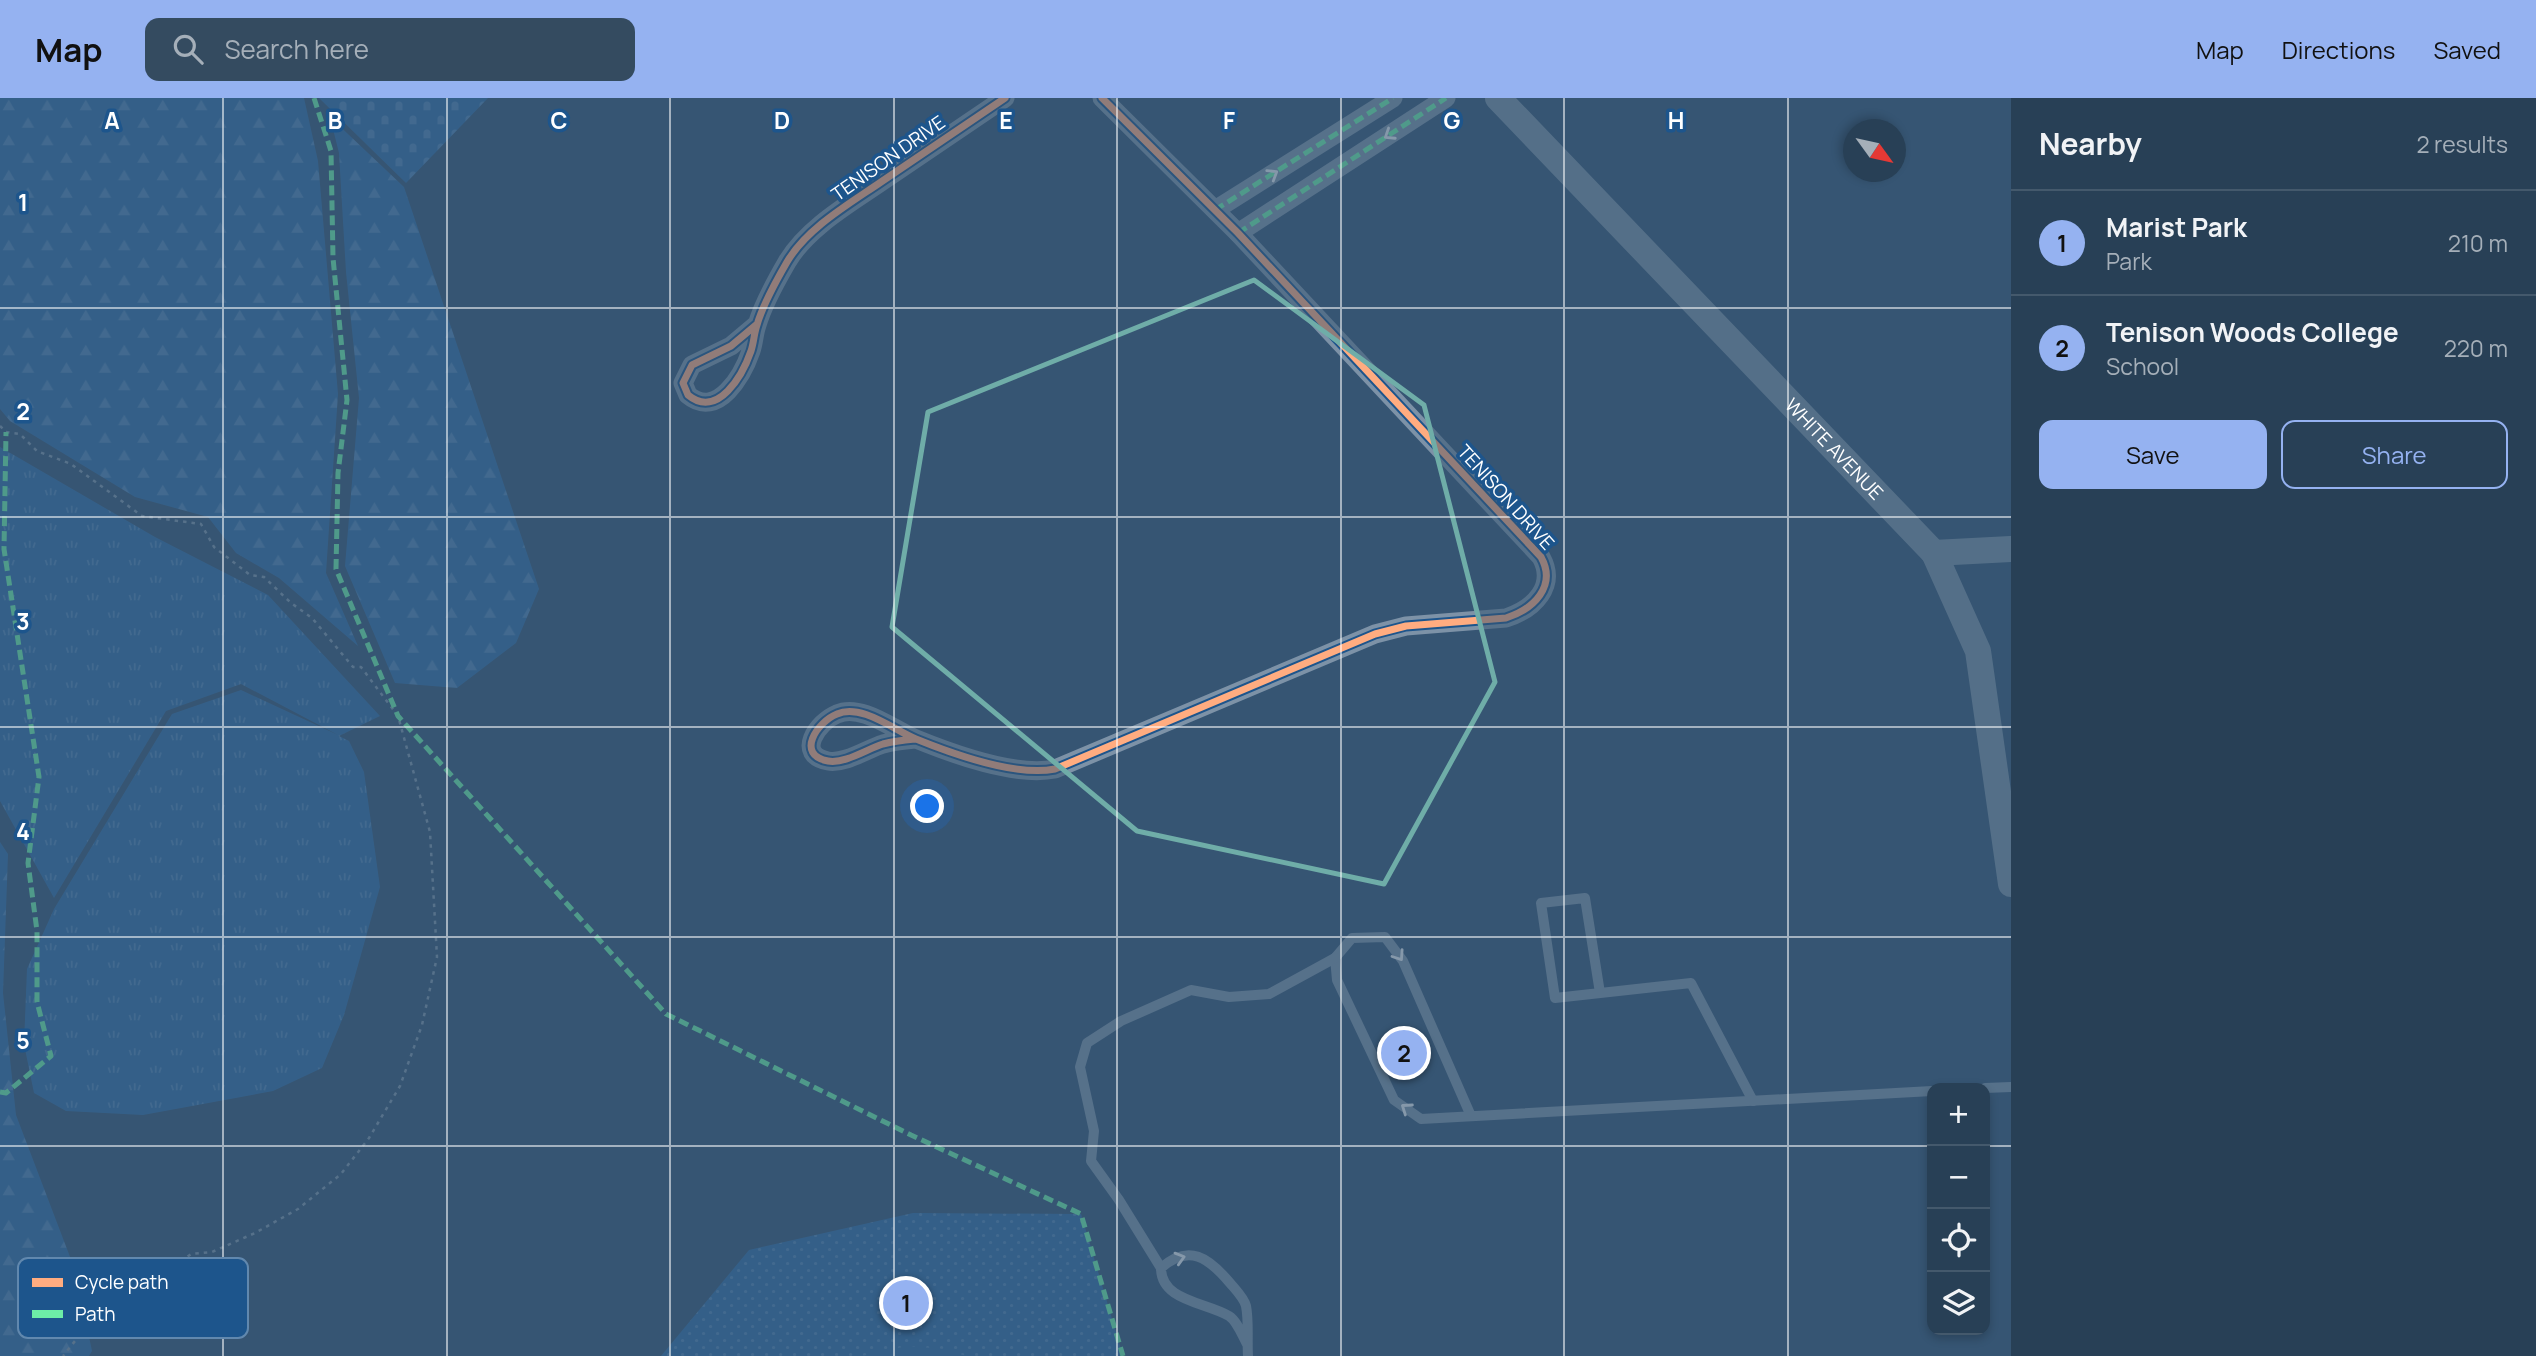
<!DOCTYPE html>
<html lang="en">
<head>
<meta charset="utf-8">
<style>
	:root { --surface:#284056; --page:#344b60; --text:#f1f3f6; --muted:#a5afb9; --line:#44596c; --accent:#95b2f1 }
	body { margin:0; font-family:Manrope,sans-serif; background:var(--page); color:var(--text) }
	.controls { position:absolute; right:21px; bottom:21px; display:grid; overflow:hidden; border-radius:14px; box-shadow:0 4px 10px #0003 }
	.controls button { width:63px; height:63px; display:grid; place-items:center; padding:0; border:0; border-bottom:2px solid var(--line); background:var(--surface); color:var(--text); font:35px sans-serif }
	.compass { position:absolute; left:1843px; top:21px; width:63px; height:63px; border-radius:50%; background:var(--surface); box-shadow:0 4px 10px #0003; rotate:123deg }
	.you { position:absolute; left:928px; top:709px; width:24px; height:24px; margin:-18px; border:5px solid #fff; border-radius:50%; background:#1a73e8; box-shadow:0 0 0 10px #1a73e833 }
	.badge { display:grid; place-items:center; width:46px; height:46px; border-radius:50%; background:var(--accent); color:#111; font-size:23px; font-weight:700 }
	.pin { position:absolute; translate:-50% -50%; border:4px solid #fff; box-shadow:0 2px 7px #0006 }
	.list { margin:0; padding:0; list-style:none }
	h2 { display:flex; justify-content:space-between; align-items:center; height:91px; margin:0; padding:0 28px; font-size:30px }
	h2 small { font-size:23px; font-weight:400; color:var(--muted) }
	.list li { display:grid; grid-template-columns:46px 1fr auto; gap:21px; align-items:center; box-sizing:border-box; height:105px; padding:0 28px; border-top:2px solid var(--line) }
	.list b { display:block; font-size:26px; white-space:nowrap }
	.list p { margin:0; font-size:23px; white-space:nowrap; color:var(--muted) }
	.list em { font-size:23px; font-style:normal; color:var(--muted) }
	.actions { display:flex; gap:14px; padding:21px 28px }
	.actions a { flex:1; padding:16px 0; border:2px solid var(--accent); border-radius:14px; text-align:center; font-size:24px; color:var(--accent) }
	.actions .main { background:var(--accent); color:#111 }
	.icon { flex:none; width:38px; height:38px; fill:none; stroke:currentColor; stroke-width:2; stroke-linecap:round; stroke-linejoin:round }
	.map { position:relative; flex:none; width:2011px; height:1258px; overflow:hidden }
	header { display:flex; align-items:center; gap:42px; box-sizing:border-box; height:98px; padding:0 35px; background:var(--accent); color:#111 }
	header strong { font-size:33px }
	nav { display:flex; gap:38px; margin-inline-start:auto; font-size:24px }
	.search { width:490px; height:63px; background:var(--page); display:flex; align-items:center; gap:18px; box-sizing:border-box; padding:0 24px; border-radius:14px; color:var(--muted); font-size:26px }
	main { display:flex }
	aside { flex:1; background:var(--surface) }
	.map>svg:first-child { display:block }
</style>
</head>
<body>
<header>
<strong>Map</strong>
<div class="search"><svg class="icon" aria-label="search" viewBox="0 0 24 24"><circle cx="10" cy="10" r="6"/><path d="M15 15l6 6"/></svg>Search here</div>
<nav><a>Map</a><a>Directions</a><a>Saved</a></nav>
</header>
<main>
<div class="map">
<svg width="2011" height="1258" viewBox="0 0 2011 1258">
	<defs>
		<pattern id="grass-tufts" width="24" height="20" patternUnits="userSpaceOnUse" patternTransform="scale(1.75)"><rect width="24" height="20" fill="#326ca3"/><path d="M3 7l-1-3M5 7V3M7 7l1-3M15 17l-1-3M17 17v-4M19 17l1-3" fill="none" stroke="#5182b1"/></pattern>
		<pattern id="forest-firs" width="22" height="20" patternUnits="userSpaceOnUse" patternTransform="scale(1.75)"><rect width="22" height="20" fill="#326ca3"/><path d="M5 1l3.5 6h-7zM16 11l3.5 6h-7z" fill="#5182b1"/></pattern>
		<pattern id="cemetery-stones" width="16" height="16" patternUnits="userSpaceOnUse" patternTransform="scale(1.75)"><rect width="16" height="16" fill="#326ca3"/><path d="M2 7V4a2 2 0 0 1 4 0v3zM10 15v-3a2 2 0 0 1 4 0v3z" fill="#5182b1"/></pattern>
		<pattern id="park-dots" width="8" height="8" patternUnits="userSpaceOnUse" patternTransform="scale(1.75)"><rect width="8" height="8" fill="#326ca3"/><path d="M2 2h.1M6 6h.1" fill="none" stroke="#5182b1" stroke-width="1.8" stroke-linecap="round"/></pattern>
	</defs>
	<rect width="100%" height="100%" fill="#365573"/>
	<!-- grass -->
	<path fill="url(#grass-tufts)" d="M 0,349 L 155,439 L 268,497 L 380,618 L 339,638 L 349,643 L 364,674 L 380,789 L 344,917 L 322,970 L 273,993 L 143,1017 L 66,1013 L 34,995 L 24,946 L 27,871 L 54,811 L 172,616 L 241,592 L 338,637 L 241,586 L 166,613 L 54,800 L 0,703 Z"/>
	<!-- forest -->
	<g fill="url(#forest-firs)">
		<path d="M 0,0 L 304,0 L 318,63 L 338,296 L 326,475 L 358,548 L 279,480 L 236,455 L 208,419 L 135,399 L 10,323 L 0,311 Z"/>
		<path d="M 330,19 L 404,89 L 539,491 L 516,545 L 457,590 L 395,585 L 345,468 L 359,300 L 346,174 L 339,55 Z"/>
		<path d="M 0,744 L 8,756 L 3,895 L 16,1017 L 75,1172 L 92,1253 L 89,1258 L 0,1258 Z"/>
	</g>
	<!-- cemetery -->
	<path fill="url(#cemetery-stones)" d="M 319,0 L 488,0 L 406,85 Z"/>
	<!-- park -->
	<path fill="url(#park-dots)" d="M 913,1115 L 1081,1116 L 1123,1258 L 661,1258 L 749,1152 Z"/>
	<!-- garden -->
	<path fill="#326ca3" d="M 907,1248 L 944,1251 L 966,1258 L 862,1258 Z"/>
	<g fill="none" stroke-linecap="round" stroke-linejoin="round">
		<!-- path -->
		<path stroke="#7d92a7" stroke-width="2.5" stroke-dasharray="3.5 5" stroke-linecap="butt" d="M 0,328 L 6,334 L 20,336 L 37,353 L 71,366 L 142,418 L 201,426 L 214,449 L 250,477 L 264,479 L 291,505 L 312,520 L 353,569 L 361,569 L 398,618 L 430,734 L 437,859 L 422,927 L 400,988 L 369,1040 L 341,1076 L 298,1111 L 255,1135 L 212,1154 L 191,1156 L 75,1243 L 63,1258"/>
		<!-- lane -->
		<g stroke="#7d92a7" stroke-width="10">
			<path d="M 1600,895 L 1585,800 L 1541,805 L 1555,900 L 1691,885 L 1753,1003"/>
			<path d="M 1985,990 L 2011,989"/>
			<path d="M 1471,1018 L 1403,863 L 1385,839 L 1352,840 L 1335,860 L 1337,882 L 1394,1002 L 1421,1021 L 1932,993"/>
			<path d="M 1161,1170 L 1119,1102 L 1091,1063 L 1094,1033 L 1080,969 L 1087,945 L 1121,923 L 1191,892 L 1229,899 L 1269,896 L 1335,860"/>
			<path d="M 1247,1246 C 1242,1237 1237,1223 1229,1218 C 1205,1204 1161,1203 1161,1170 C 1189,1145 1209,1160 1230,1185 C 1235,1191 1244,1200 1246,1208 C 1249,1223 1247,1242 1248,1258"/>
		</g>
		<!-- street -->
		<g stroke="#7d92a7" stroke-width="19">
			<path d="M 1215,112 L 1393,0"/>
			<path d="M 1238,135 L 1446,0"/>
			<path d="M 756,227 L 731,248 L 692,267 L 683,285 L 688,297 C 718,322 743,276 751,253 C 754,244 754,235 757,227 C 763,206 776,183 787,164 C 807,130 849,106 881,84 C 922,56 963,28 1005,0"/>
			<path d="M 915,641 C 904,642 894,643 883,646 C 867,651 845,666 828,663 C 795,657 817,624 837,616 C 861,605 894,632 916,641 C 953,656 1015,679 1055,671 L 1375,536 L 1406,528 L 1506,520 C 1534,511 1557,488 1541,459 L 1238,135 L 1102,0"/>
		</g>
		<!-- secondary -->
		<g stroke="#798fa3" stroke-width="26">
			<path id="s1" d="M 1498,0 L 1934,455 L 1978,553 L 2011,786"/>
			<path d="M 1934,455 L 2011,451"/>
		</g>
		<!-- quiet -->
		<g stroke="#6deda7" stroke-width="5" stroke-dasharray="10 5" stroke-linecap="butt">
			<path d="M 314,0 L 331,53 L 333,160 L 347,302 L 338,375 L 336,471 L 398,618 L 666,916 L 911,1037 L 1081,1116 L 1123,1258"/>
			<path d="M 1215,112 L 1393,0"/>
			<path d="M 1238,135 L 1446,0"/>
			<path d="M 0,994 L 6,995 L 51,958 L 37,904 L 37,833 L 28,765 L 39,679 L 4,451 L 6,334"/>
		</g>
		<!-- cycleway casing -->
		<g stroke="#1d558c" stroke-width="11">
			<g id="cycleway">
				<path d="M 756,227 L 731,248 L 692,267 L 683,285 L 688,297 C 718,322 743,276 751,253 C 754,244 754,235 757,227 C 763,206 776,183 787,164 C 807,130 849,106 881,84 C 922,56 963,28 1005,0"/>
				<path d="M 915,641 C 904,642 894,643 883,646 C 867,651 845,666 828,663 C 795,657 817,624 837,616 C 861,605 894,632 916,641 C 953,656 1015,679 1055,671 L 1375,536 L 1406,528 L 1506,520 C 1534,511 1557,488 1541,459 L 1238,135 L 1102,0"/>
			</g>
		</g>
		<!-- cycleway -->
		<use href="#cycleway" stroke="#ffac80" stroke-width="7"/>
	</g>
	<!-- one-way arrows -->
	<defs><path id="oneway-chevron" d="M-2-3.5L2.5 0L-2 3.5" fill="none" stroke-width="1.6" stroke-linecap="round" stroke-linejoin="round" transform="scale(1.75)"/></defs>
	<g stroke="#e5e9ed">
		<use href="#oneway-chevron" transform="translate(1389 37) rotate(147)"/>
		<use href="#oneway-chevron" transform="translate(1273 76) rotate(-32)"/>
		<use href="#oneway-chevron" transform="translate(1399 858) rotate(56)"/>
		<use href="#oneway-chevron" transform="translate(1406 1010) rotate(-145)"/>
		<use href="#oneway-chevron" transform="translate(1180 1160) rotate(-16)"/>
	</g>
	<!-- marked area -->
	<path d="M0 0H2011V1258H0ZM 1254,182 L 1424,307 L 1495,584 L 1384,786 L 1137,733 L 892,529 L 928,314 Z" fill="#365573" fill-opacity=".55" fill-rule="evenodd"/>
	<path fill="none" stroke="#6fada8" stroke-width="5" stroke-linejoin="round" d="M 1254,182 L 1424,307 L 1495,584 L 1384,786 L 1137,733 L 892,529 L 928,314 Z"/>
	<!-- grid -->
	<path fill="none" stroke="#fff" stroke-width="2" stroke-opacity="0.55" d="M 223,0 L 223,1258M 447,0 L 447,1258M 670,0 L 670,1258M 894,0 L 894,1258M 1117,0 L 1117,1258M 1341,0 L 1341,1258M 1564,0 L 1564,1258M 1788,0 L 1788,1258M 0,210 L 2011,210M 0,419 L 2011,419M 0,629 L 2011,629M 0,839 L 2011,839M 0,1048 L 1932,1048M 1985,1048 L 2011,1048"/>
	<g text-anchor="middle" dominant-baseline="central" stroke-width="7" stroke-linejoin="round" paint-order="stroke">
		<!-- street labels -->
		<g font-size="19" fill="#fff" stroke="#1d558c">
			<text transform="translate(888 60) rotate(-35)">TENISON DRIVE</text>
			<text stroke="none"><textPath href="#s1" startOffset="486">WHITE AVENUE</textPath></text>
			<text transform="translate(1506 399) rotate(48)">TENISON DRIVE</text>
		</g>
	</g>
	<!-- legend -->
	<rect x="18" y="1160" width="230" height="80" rx="10" fill="#1d558c" stroke="#6188ae" stroke-width="2"/>
	<rect x="32" y="1180" width="31" height="9" fill="#ffac80"/>
	<rect x="32" y="1212" width="31" height="8" fill="#6deda7"/>
	<g font-size="19" fill="#fff">
		<text x="75" y="1191">Cycle path</text>
		<text x="75" y="1223">Path</text>
	</g>
	<g font-size="23" text-anchor="middle" font-weight="bold" fill="#fff" stroke="#1d558c" stroke-width="7" stroke-linejoin="round" paint-order="stroke">
		<text x="112" y="31">A</text>
		<text x="335" y="31">B</text>
		<text x="559" y="31">C</text>
		<text x="782" y="31">D</text>
		<text x="1006" y="31">E</text>
		<text x="1229" y="31">F</text>
		<text x="1452" y="31">G</text>
		<text x="1676" y="31">H</text>
		<text x="23" y="113">1</text>
		<text x="23" y="322">2</text>
		<text x="23" y="532">3</text>
		<text x="23" y="742">4</text>
		<text x="23" y="951">5</text>
	</g>
</svg>
<div class="controls">
<button>+</button>
<button>−</button>
<button><svg class="icon" aria-label="locate" viewBox="0 0 24 24"><circle cx="12" cy="12" r="6"/><path d="M12 2v4M12 18v4M2 12h4M18 12h4"/></svg></button>
<button><svg class="icon" aria-label="layers" viewBox="0 0 24 24"><path d="M12 4l9 5-9 5-9-5zM3 14l9 5 9-5"/></svg></button>
</div>
<svg class="compass" viewBox="-18 -18 36 36"><path d="M0-13l5 13h-10z" fill="#e53935"/><path d="M0 13l5-13h-10z" fill="#a5afb9"/></svg>
<div class="you"></div>
<div class="pin badge" style="left:906px;top:1205px">1</div>
<div class="pin badge" style="left:1404px;top:955px">2</div>
</div>
<aside>
<h2>Nearby<small>2 results</small></h2>
<ul class="list">
<li><span class="badge">1</span><div><b>Marist Park</b><p>Park</p></div><em>210 m</em></li>
<li><span class="badge">2</span><div><b>Tenison Woods College</b><p>School</p></div><em>220 m</em></li>
</ul>
<div class="actions"><a class="main">Save</a><a>Share</a></div>
</aside>
</main>
</body>
</html>
